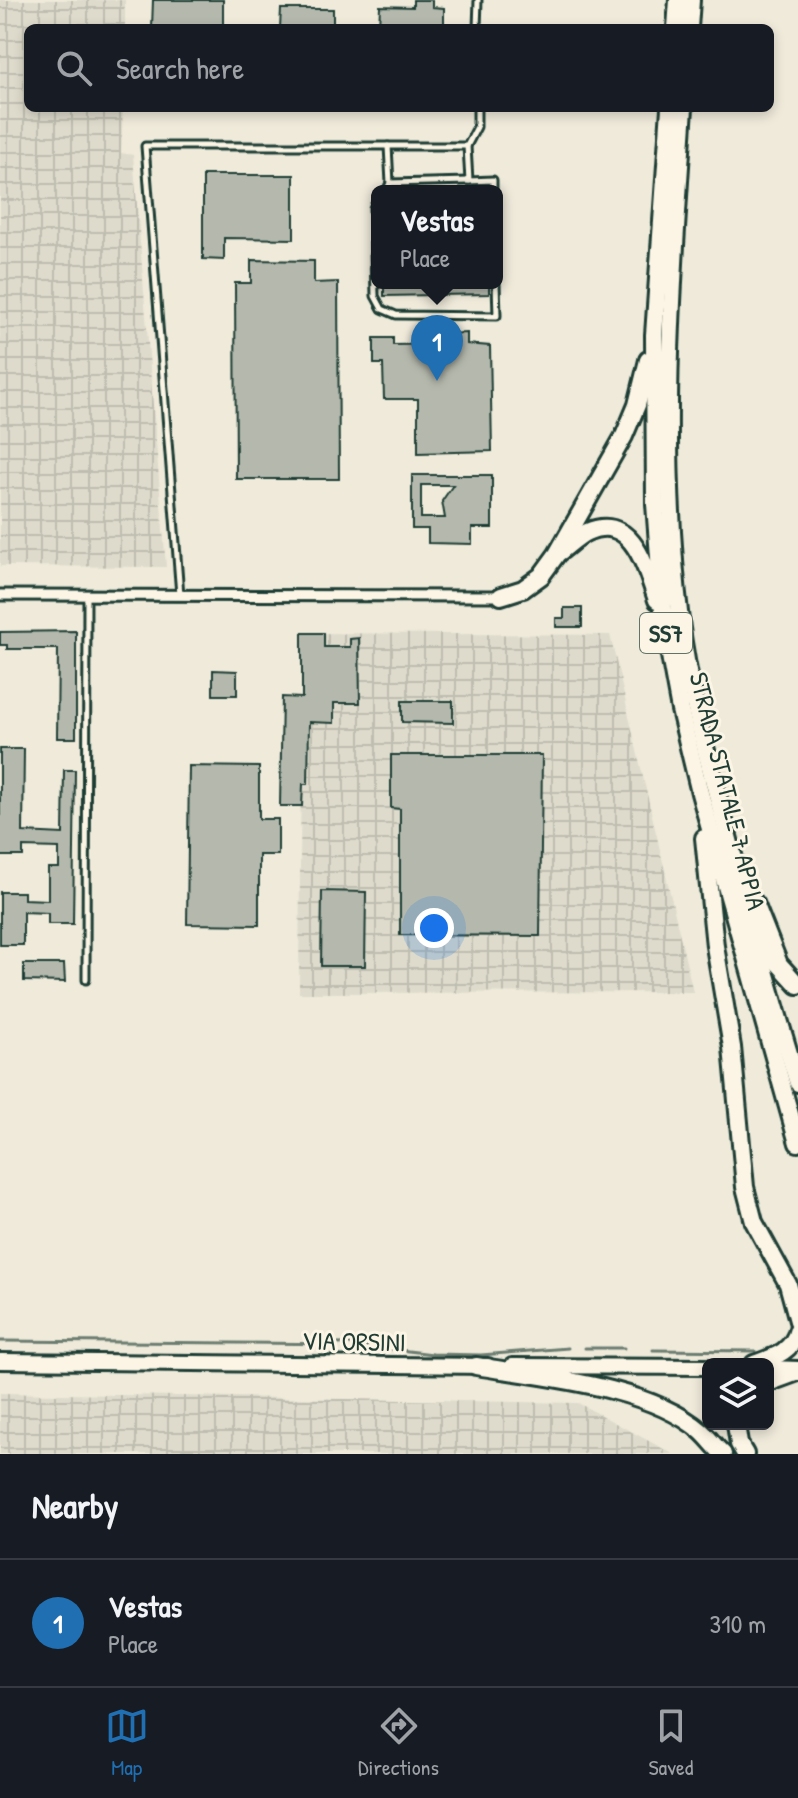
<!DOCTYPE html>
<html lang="en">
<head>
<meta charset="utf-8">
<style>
	:root { --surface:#171b24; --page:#20242c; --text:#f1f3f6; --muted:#9ea1a6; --line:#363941; --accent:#1f6fb2 }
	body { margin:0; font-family:"Patrick Hand",sans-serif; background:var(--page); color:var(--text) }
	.controls { position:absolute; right:24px; bottom:24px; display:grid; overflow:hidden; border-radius:12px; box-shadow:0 4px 12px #0003 }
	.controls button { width:72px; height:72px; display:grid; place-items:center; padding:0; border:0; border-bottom:2px solid var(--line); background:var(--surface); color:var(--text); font:40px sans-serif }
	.you { position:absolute; left:434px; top:928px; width:28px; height:28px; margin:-20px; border:6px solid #fff; border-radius:50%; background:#1a73e8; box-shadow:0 0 0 12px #1a73e833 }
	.badge { display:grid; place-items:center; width:52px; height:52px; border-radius:50%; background:var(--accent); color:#fff; font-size:26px; font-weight:700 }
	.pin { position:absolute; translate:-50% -66px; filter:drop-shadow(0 2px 4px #0008) }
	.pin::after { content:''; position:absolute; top:42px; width:28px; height:24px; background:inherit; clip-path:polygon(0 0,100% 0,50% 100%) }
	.popup { position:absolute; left:371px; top:185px; width:132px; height:104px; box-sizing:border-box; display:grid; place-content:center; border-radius:12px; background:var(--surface); filter:drop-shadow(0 2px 6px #0005); font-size:26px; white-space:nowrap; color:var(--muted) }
	.popup b { font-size:30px; color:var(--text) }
	.popup::after { content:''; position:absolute; left:50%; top:100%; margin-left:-16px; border:16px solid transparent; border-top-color:var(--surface) }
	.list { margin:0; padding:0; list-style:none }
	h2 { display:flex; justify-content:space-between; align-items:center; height:104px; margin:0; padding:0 32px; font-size:34px }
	h2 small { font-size:26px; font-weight:400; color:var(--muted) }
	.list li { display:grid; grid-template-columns:52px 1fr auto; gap:24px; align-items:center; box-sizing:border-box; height:128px; padding:0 32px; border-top:2px solid var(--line) }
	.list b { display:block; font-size:30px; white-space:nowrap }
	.list p { margin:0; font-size:26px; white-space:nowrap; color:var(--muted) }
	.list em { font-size:26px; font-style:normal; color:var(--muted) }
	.icon { flex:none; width:44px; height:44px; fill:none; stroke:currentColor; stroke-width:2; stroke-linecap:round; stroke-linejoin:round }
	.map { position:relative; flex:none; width:798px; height:1454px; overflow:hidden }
	.search { position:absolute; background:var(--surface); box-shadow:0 4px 12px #0003; left:24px; right:24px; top:24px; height:88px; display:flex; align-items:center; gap:20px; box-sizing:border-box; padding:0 28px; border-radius:12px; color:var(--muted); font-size:30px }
	.sheet { height:232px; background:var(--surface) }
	nav { display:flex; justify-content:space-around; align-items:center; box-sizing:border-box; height:112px; border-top:2px solid var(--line); background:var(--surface); font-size:22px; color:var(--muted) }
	nav a { display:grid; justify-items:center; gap:4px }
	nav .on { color:var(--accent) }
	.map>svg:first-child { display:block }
</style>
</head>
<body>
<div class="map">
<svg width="798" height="1454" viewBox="0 0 798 1454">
	<defs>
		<pattern id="industrial-grid" width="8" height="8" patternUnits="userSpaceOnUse" patternTransform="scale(2)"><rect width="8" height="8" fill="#dedbcc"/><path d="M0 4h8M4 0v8" fill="none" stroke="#bebdb0"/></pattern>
	</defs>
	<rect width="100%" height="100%" fill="#efeada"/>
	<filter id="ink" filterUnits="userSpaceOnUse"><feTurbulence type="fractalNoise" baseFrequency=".0125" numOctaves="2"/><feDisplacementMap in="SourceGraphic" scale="16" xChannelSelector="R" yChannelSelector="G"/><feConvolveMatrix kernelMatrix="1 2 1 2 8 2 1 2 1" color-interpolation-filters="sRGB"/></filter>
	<g filter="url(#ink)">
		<!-- industrial -->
		<g fill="url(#industrial-grid)">
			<path d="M 0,0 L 125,0 L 125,28 L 28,28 L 28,108 L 123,108 L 121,153 L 133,155 L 166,567 L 0,566 Z"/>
			<path d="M 302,633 L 610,635 L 693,992 L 299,993 Z"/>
			<path d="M 0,1393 L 578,1403 L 673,1454 L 0,1454 Z"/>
		</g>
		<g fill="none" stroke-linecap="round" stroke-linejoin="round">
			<!-- stream -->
			<g stroke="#6c7d71" stroke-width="3">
				<path d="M 0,1341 L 350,1344 L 433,1354 L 481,1355 L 568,1348"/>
				<path d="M 585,1348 L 624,1348"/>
				<path d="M 653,1350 L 755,1351"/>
			</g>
		</g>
		<!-- building -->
		<g fill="#b5b9ad" stroke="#1f3d34" stroke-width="2" fill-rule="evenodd">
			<path d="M 153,0 L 223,0 L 223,28 L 152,28 Z"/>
			<path d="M 413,0 L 432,0 L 432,7 L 444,8 L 444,28 L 379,28 L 380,6 L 413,7 Z"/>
			<path d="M 281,9 L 333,9 L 333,28 L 280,28 Z"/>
			<path d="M 203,175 L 294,175 L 294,239 L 224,238 L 224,260 L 203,259 Z"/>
			<path d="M 251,260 L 314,261 L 314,283 L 338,282 L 339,479 L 236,479 L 235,283 L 251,283 Z"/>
			<path d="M 384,283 L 489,283 L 489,294 L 384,296 Z"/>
			<path d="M 467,333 L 467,344 L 490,346 L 492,451 L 418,453 L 418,399 L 384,399 L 383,364 L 374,364 L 374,338 L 393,338 L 393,345 L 446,344 L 446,334 Z"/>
			<path d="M 412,475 L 492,475 L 492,528 L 472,528 L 472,544 L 428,543 L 428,529 L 412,529 ZM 421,485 L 453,485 L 442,501 L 445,518 L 421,518 Z"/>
			<path d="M 564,608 L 582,608 L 582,627 L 556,627 L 556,618 L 564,618 Z"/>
			<path d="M 76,631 L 76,738 L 57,738 L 58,649 L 7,649 L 7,645 L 0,645 L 0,632 Z"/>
			<path d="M 302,633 L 324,633 L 324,647 L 350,647 L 350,639 L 359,638 L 360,703 L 334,703 L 334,723 L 309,722 L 308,784 L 303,784 L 302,806 L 280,806 L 282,697 L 302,698 Z"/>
			<path d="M 213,670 L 237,671 L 237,695 L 213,695 Z"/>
			<path d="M 402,701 L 453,701 L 453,723 L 402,722 Z"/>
			<path d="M 0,749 L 24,749 L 23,832 L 63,834 L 64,770 L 75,770 L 73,924 L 48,924 L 48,913 L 23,912 L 23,945 L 0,945 L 0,892 L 24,892 L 24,899 L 48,900 L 48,868 L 59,868 L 59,848 L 23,847 L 23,856 L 0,856 Z"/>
			<path d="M 391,755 L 542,755 L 540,936 L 400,935 L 400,809 L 391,808 Z"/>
			<path d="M 189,766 L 259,767 L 259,819 L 278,819 L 278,855 L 259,855 L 259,925 L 187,924 Z"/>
			<path d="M 322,891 L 366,892 L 365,966 L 321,966 Z"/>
			<path d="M 24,964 L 64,964 L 65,982 L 24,981 Z"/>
		</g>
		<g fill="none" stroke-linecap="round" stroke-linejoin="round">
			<!-- service casing -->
			<g stroke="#1f3d34" stroke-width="11">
				<g id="service">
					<path d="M 477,28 L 478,0"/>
					<path d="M 467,146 L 469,181 L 493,180 L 493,191"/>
					<path d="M 390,183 L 469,181"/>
					<path d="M 386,191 L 390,183 L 388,146"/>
					<path d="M 377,200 L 373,208 L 375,296 L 382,309 L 396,315 L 497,316 L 496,283"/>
					<path d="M 180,595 L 145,146 L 467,146 L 477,127 L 477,108"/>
					<path d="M 86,980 L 87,596"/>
				</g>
			</g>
			<!-- minor casing -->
			<g stroke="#1f3d34" stroke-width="15">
				<path id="minor" d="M 0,595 L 501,596"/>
			</g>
			<!-- secondary casing -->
			<g stroke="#1f3d34" stroke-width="20">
				<g id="secondary">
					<path d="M 0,1361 L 488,1366"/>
					<path d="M 512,1366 L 708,1367"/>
					<path d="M 768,1368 L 798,1369"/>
				</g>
			</g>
			<!-- trunk casing -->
			<g stroke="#1f3d34" stroke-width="22">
				<g id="trunk">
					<path d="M 676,28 L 678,0"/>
					<path d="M 689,28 L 691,0"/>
					<path d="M 670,108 L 654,335 L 655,504 L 664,623 L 680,710 L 700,793 L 798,1143"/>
					<path d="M 684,108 C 672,279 659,450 680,621 C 688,685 705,747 721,810 C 745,901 770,992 798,1083"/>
					<path d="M 561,551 C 569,545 578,536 587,532 C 633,512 646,569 657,600"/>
					<path d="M 501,596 L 523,589 L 541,576 L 557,554 L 624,436 L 637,405 L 648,360"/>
					<path d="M 704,838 L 715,946 L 732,1047 L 745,1187 L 754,1222 L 788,1284 L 798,1321"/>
					<path d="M 755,903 L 779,964 L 798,985"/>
					<path d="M 754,1364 C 774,1357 793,1352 798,1329"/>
					<path d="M 476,1366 C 543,1377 648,1386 701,1431 C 709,1438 715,1447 723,1454"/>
					<path d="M 768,1383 L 798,1372"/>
					<path d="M 736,1424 L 739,1444 L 745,1454"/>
				</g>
			</g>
			<!-- service -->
			<use href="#service" stroke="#fcf5e5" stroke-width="5"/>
			<!-- minor -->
			<use href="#minor" stroke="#fcf5e5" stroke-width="9"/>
			<!-- secondary -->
			<use href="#secondary" stroke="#fcf5e5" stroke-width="14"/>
			<!-- trunk -->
			<use href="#trunk" stroke="#fcf5e5" stroke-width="16"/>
		</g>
	</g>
	<g text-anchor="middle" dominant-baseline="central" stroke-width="6" stroke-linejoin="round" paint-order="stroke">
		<!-- shield labels -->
		<rect fill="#fcf5e5" stroke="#617469" stroke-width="2" x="640" y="613" width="52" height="40" rx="6"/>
		<g font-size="24" font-weight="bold" fill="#1f3d34">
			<text x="666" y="633">SS7</text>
		</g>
		<!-- street labels -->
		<g font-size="26" fill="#1f3d34" stroke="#fcf5e5">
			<text transform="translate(728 791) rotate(76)">STRADA STATALE 7 APPIA</text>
			<text transform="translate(354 1341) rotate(1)">VIA ORSINI</text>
		</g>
	</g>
</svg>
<div class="controls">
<button><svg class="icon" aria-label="layers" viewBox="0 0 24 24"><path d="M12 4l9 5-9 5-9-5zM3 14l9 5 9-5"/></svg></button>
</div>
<div class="you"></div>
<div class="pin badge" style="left:437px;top:381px">1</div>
<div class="popup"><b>Vestas</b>Place</div>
<div class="search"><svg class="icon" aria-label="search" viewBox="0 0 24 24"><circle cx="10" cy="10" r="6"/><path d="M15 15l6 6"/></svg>Search here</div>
</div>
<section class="sheet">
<h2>Nearby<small></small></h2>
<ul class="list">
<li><span class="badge">1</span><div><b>Vestas</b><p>Place</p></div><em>310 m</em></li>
</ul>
</section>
<nav>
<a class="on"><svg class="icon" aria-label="map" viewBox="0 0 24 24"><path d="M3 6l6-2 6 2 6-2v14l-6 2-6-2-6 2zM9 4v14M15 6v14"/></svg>Map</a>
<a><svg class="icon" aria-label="directions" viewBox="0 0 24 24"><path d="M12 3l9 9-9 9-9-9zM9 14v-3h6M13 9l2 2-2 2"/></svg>Directions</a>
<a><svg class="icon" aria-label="saved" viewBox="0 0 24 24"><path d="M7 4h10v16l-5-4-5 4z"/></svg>Saved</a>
</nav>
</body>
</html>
